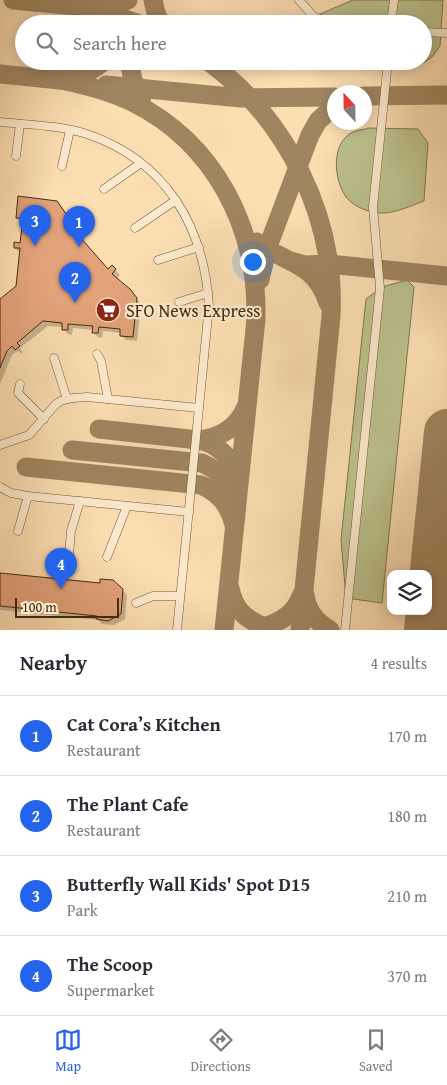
<!DOCTYPE html>
<html lang="en">
<head>
<meta charset="utf-8">
<style>
	:root { --surface:#fff; --page:#f2f2f3; --text:#2b2b33; --muted:#7c7c81; --line:#e1e1e2; --accent:#2563eb }
	body { margin:0; font-family:"Gentium Book Plus",serif; background:var(--page); color:var(--text) }
	.controls { position:absolute; right:15px; bottom:15px; display:grid; overflow:hidden; border-radius:10px; box-shadow:0 2px 12px #0003 }
	.controls button { width:45px; height:45px; display:grid; place-items:center; padding:0; border:0; border-bottom:1px solid var(--line); background:var(--surface); color:var(--text); font:25px sans-serif }
	.compass { position:absolute; left:327px; top:85px; width:45px; height:45px; border-radius:50%; background:var(--surface); box-shadow:0 2px 12px #0003; rotate:338deg }
	.scale { position:absolute; left:15px; bottom:12px; width:104px; box-sizing:border-box; padding-left:5px; border:2px solid #432c0f; border-top:0; font-size:14px; line-height:18px; white-space:nowrap; color:#432c0f; -webkit-text-stroke:4px #fdeace; paint-order:stroke }
	.you { position:absolute; left:252px; top:261px; width:18px; height:18px; margin:-12px; border:4px solid #fff; border-radius:50%; background:#1a73e8; box-shadow:0 0 0 8px #1a73e833 }
	.badge { display:grid; place-items:center; width:32px; height:32px; border-radius:50%; background:var(--accent); color:#fff; font-size:16px; font-weight:700 }
	.pin { position:absolute; translate:-50% -41px; filter:drop-shadow(0 1px 2px #0008) }
	.pin::after { content:''; position:absolute; top:26px; width:18px; height:15px; background:inherit; clip-path:polygon(0 0,100% 0,50% 100%) }
	.list { margin:0; padding:0; list-style:none }
	h2 { display:flex; justify-content:space-between; align-items:center; height:65px; margin:0; padding:0 20px; font-size:21px }
	h2 small { font-size:16px; font-weight:400; color:var(--muted) }
	.list li { display:grid; grid-template-columns:32px 1fr auto; gap:15px; align-items:center; box-sizing:border-box; height:80px; padding:0 20px; border-top:1px solid var(--line) }
	.list b { display:block; font-size:19px; white-space:nowrap }
	.list p { margin:0; font-size:16px; white-space:nowrap; color:var(--muted) }
	.list em { font-size:16px; font-style:normal; color:var(--muted) }
	.icon { flex:none; width:28px; height:28px; fill:none; stroke:currentColor; stroke-width:2; stroke-linecap:round; stroke-linejoin:round }
	.map { position:relative; flex:none; width:447px; height:630px; overflow:hidden }
	.search { position:absolute; background:var(--surface); box-shadow:0 2px 12px #0003; left:15px; right:15px; top:15px; height:55px; display:flex; align-items:center; gap:12px; box-sizing:border-box; padding:0 18px; border-radius:28px; color:var(--muted); font-size:19px }
	.sheet { height:385px; background:var(--surface) }
	nav { display:flex; justify-content:space-around; align-items:center; box-sizing:border-box; height:70px; border-top:1px solid var(--line); background:var(--surface); font-size:14px; color:var(--muted) }
	nav a { display:grid; justify-items:center; gap:2px }
	nav .on { color:var(--accent) }
	.map>svg:first-child { display:block }
</style>
</head>
<body>
<div class="map">
<svg width="447" height="630" viewBox="0 0 447 630">
	<rect width="100%" height="100%" fill="#fcdeb3"/>
	<filter id="stains"><feTurbulence type="fractalNoise" baseFrequency=".004" numOctaves="4"/><feColorMatrix values="0 0 0 0 .2 0 0 0 0 .09 0 0 0 0 .02 0 0 0 .5 -.17"/></filter>
	<radialGradient id="worn" r=".72"><stop offset=".6" stop-color="#630" stop-opacity="0"/><stop offset="1" stop-color="#630" stop-opacity=".3"/></radialGradient>
	<!-- green -->
	<g fill="#bcc28f" stroke="#80774f">
		<path d="M 353,0 L 443,0 L 440,46 L 432,57 L 423,63 L 275,65 L 275,61 L 423,61 L 423,24 L 304,24 L 306,20 Z"/>
		<path d="M 368,128 L 418,129 L 428,143 L 424,201 C 413,205 395,213 384,213 C 371,214 354,207 346,197 C 334,180 330,143 353,132 C 357,130 363,130 368,128 Z"/>
		<path d="M 407,280 L 414,287 L 382,603 L 346,598 L 341,540 L 366,299 L 382,287 Z"/>
	</g>
	<!-- shadow -->
	<g fill="#0003">
		<path d="M 57,202 L 72,222 L 77,219 L 82,224 L 84,228 L 78,231 L 85,244 L 108,271 L 112,267 L 120,275 L 116,279 L 134,295 L 141,304 L 137,341 L 126,340 L 121,335 L 121,333 L 103,331 L 102,338 L 98,337 L 93,332 L 94,330 L 73,328 L 72,335 L 68,334 L 63,329 L 63,327 L 48,326 L 20,348 L 23,352 L 21,354 L 18,351 L 12,355 L 0,384 L 0,301 L 17,287 L 20,253 L 15,248 L 21,244 L 24,222 L 18,217 Z"/>
		<path d="M 0,574 L 122,590 L 127,595 L 125,619 L 114,625 L 102,624 L 98,620 L 0,610 Z"/>
	</g>
	<g fill="none" stroke-linecap="round" stroke-linejoin="round">
		<!-- taxiway -->
		<g stroke="#a08561" stroke-width="19">
			<path d="M 13,0 L 76,6 L 104,12 L 140,24"/>
			<path d="M 153,0 L 156,13 L 161,24"/>
			<path d="M 96,8 L 113,6 L 128,0"/>
			<path d="M 129,61 L 133,80 L 142,97"/>
			<path d="M 208,61 C 287,119 336,217 331,316 L 300,630"/>
			<path d="M 0,74 L 79,82"/>
			<path d="M 63,79 C 78,77 92,72 104,61"/>
			<path d="M 66,81 C 89,86 111,92 132,102 C 215,143 258,228 256,319 L 224,630"/>
			<path d="M 106,85 L 241,98 L 334,97"/>
			<path d="M 364,96 L 447,95"/>
			<path d="M 257,242 C 286,264 315,262 328,303"/>
			<path d="M 295,262 L 305,265 L 329,264 L 447,276"/>
			<path d="M 260,280 L 267,249 L 310,135 L 318,121 L 334,106"/>
			<path d="M 99,429 L 198,440 C 219,444 233,459 238,479"/>
			<path d="M 198,440 C 220,438 237,428 246,407"/>
			<path d="M 72,450 L 202,463 C 220,471 233,484 236,504"/>
			<path d="M 26,467 L 201,485 C 219,493 229,505 234,525"/>
			<path d="M 230,588 C 235,614 249,620 270,630"/>
			<path d="M 305,595 C 307,611 316,622 330,630"/>
			<path d="M 263,627 C 282,622 295,613 302,594"/>
		</g>
		<!-- runway -->
		<path stroke="#a08561" stroke-width="46" d="M 427,630 L 447,432"/>
	</g>
	<!-- building -->
	<g fill="#e2a27a" stroke="#432c0f">
		<path d="M 18,196 L 57,201 L 71,221 L 77,218 L 80,223 L 74,226 L 80,237 L 108,269 L 112,265 L 116,269 L 112,274 L 130,289 L 137,298 L 133,337 L 120,336 L 120,329 L 99,327 L 98,333 L 92,333 L 93,326 L 68,324 L 68,330 L 62,330 L 62,323 L 43,321 L 17,343 L 20,346 L 15,350 L 12,346 L 7,351 L 0,368 L 0,299 L 16,286 L 20,248 L 14,248 L 14,242 L 20,243 L 23,219 L 16,218 Z"/>
		<path d="M 0,573 L 100,583 L 100,579 L 113,580 L 123,589 L 121,614 L 108,621 L 96,619 L 97,616 L 0,606 Z"/>
	</g>
	<g fill="none" stroke-linecap="round" stroke-linejoin="round">
		<!-- minor casing -->
		<g stroke="#715838" stroke-width="9">
			<g id="minor">
				<path d="M 299,0 L 314,17 L 337,24"/>
				<path d="M 391,24 L 394,0"/>
				<path d="M 423,32 L 447,33"/>
				<path d="M 0,122 C 29,125 59,125 87,134 C 166,161 204,226 209,306 L 177,630"/>
				<path d="M 16,156 L 20,124"/>
				<path d="M 62,166 L 70,130"/>
				<path d="M 104,189 L 141,163"/>
				<path d="M 135,228 L 176,200"/>
				<path d="M 158,260 L 199,247"/>
				<path d="M 179,302 L 208,293"/>
				<path d="M 97,354 L 101,361 L 108,399"/>
				<path d="M 54,358 L 67,399"/>
				<path d="M 20,384 L 18,393 L 44,419"/>
				<path d="M 0,445 L 29,435 L 56,404 C 65,397 77,398 87,397 L 199,408"/>
				<path d="M 0,487 L 11,493 L 28,496 L 189,512"/>
				<path d="M 18,531 L 28,496"/>
				<path d="M 69,555 L 71,531 L 80,501"/>
				<path d="M 107,557 L 127,506"/>
				<path d="M 136,603 L 153,596 L 180,596"/>
				<path d="M 345,630 L 380,288 L 373,207 L 388,61"/>
			</g>
		</g>
		<!-- minor -->
		<use href="#minor" stroke="#fdeace" stroke-width="8"/>
	</g>
	<!-- icons -->
	<defs>
		<g id="supermarket-disc" transform="scale(1.25)"><circle r="9.5" fill="#8f2418" stroke="#fdeace"/><path d="M-6-5.5h2.5l.6 2H6L4.5 2H-2.5L-4.4-4H-6ZM-1.5 3.2a1.3 1.3 0 1 0 .1 0ZM3 3.2a1.3 1.3 0 1 0 .1 0Z" fill="#fff"/></g>
	</defs>
	<g fill-rule="evenodd">
		<use href="#supermarket-disc" x="108" y="310"/>
	</g>
	<g text-anchor="middle" dominant-baseline="central" stroke-width="4.5" stroke-linejoin="round" paint-order="stroke">
		<!-- poi labels -->
		<g font-size="18" fill="#432c0f" stroke="#fdeace" text-anchor="start">
			<text x="126" y="310">SFO News Express</text>
		</g>
	</g>
	<rect width="100%" height="100%" filter="url(#stains)"/>
	<rect width="100%" height="100%" fill="url(#worn)"/>
</svg>
<div class="controls">
<button><svg class="icon" aria-label="layers" viewBox="0 0 24 24"><path d="M12 4l9 5-9 5-9-5zM3 14l9 5 9-5"/></svg></button>
</div>
<svg class="compass" viewBox="-18 -18 36 36"><path d="M0-13l5 13h-10z" fill="#e53935"/><path d="M0 13l5-13h-10z" fill="#7c7c81"/></svg>
<div class="scale">100 m</div>
<div class="you"></div>
<div class="pin badge" style="left:79px;top:247px">1</div>
<div class="pin badge" style="left:75px;top:303px">2</div>
<div class="pin badge" style="left:35px;top:246px">3</div>
<div class="pin badge" style="left:61px;top:589px">4</div>
<div class="search"><svg class="icon" aria-label="search" viewBox="0 0 24 24"><circle cx="10" cy="10" r="6"/><path d="M15 15l6 6"/></svg>Search here</div>
</div>
<section class="sheet">
<h2>Nearby<small>4 results</small></h2>
<ul class="list">
<li><span class="badge">1</span><div><b>Cat Cora’s Kitchen</b><p>Restaurant</p></div><em>170 m</em></li>
<li><span class="badge">2</span><div><b>The Plant Cafe</b><p>Restaurant</p></div><em>180 m</em></li>
<li><span class="badge">3</span><div><b>Butterfly Wall Kids' Spot D15</b><p>Park</p></div><em>210 m</em></li>
<li><span class="badge">4</span><div><b>The Scoop</b><p>Supermarket</p></div><em>370 m</em></li>
</ul>
</section>
<nav>
<a class="on"><svg class="icon" aria-label="map" viewBox="0 0 24 24"><path d="M3 6l6-2 6 2 6-2v14l-6 2-6-2-6 2zM9 4v14M15 6v14"/></svg>Map</a>
<a><svg class="icon" aria-label="directions" viewBox="0 0 24 24"><path d="M12 3l9 9-9 9-9-9zM9 14v-3h6M13 9l2 2-2 2"/></svg>Directions</a>
<a><svg class="icon" aria-label="saved" viewBox="0 0 24 24"><path d="M7 4h10v16l-5-4-5 4z"/></svg>Saved</a>
</nav>
</body>
</html>
